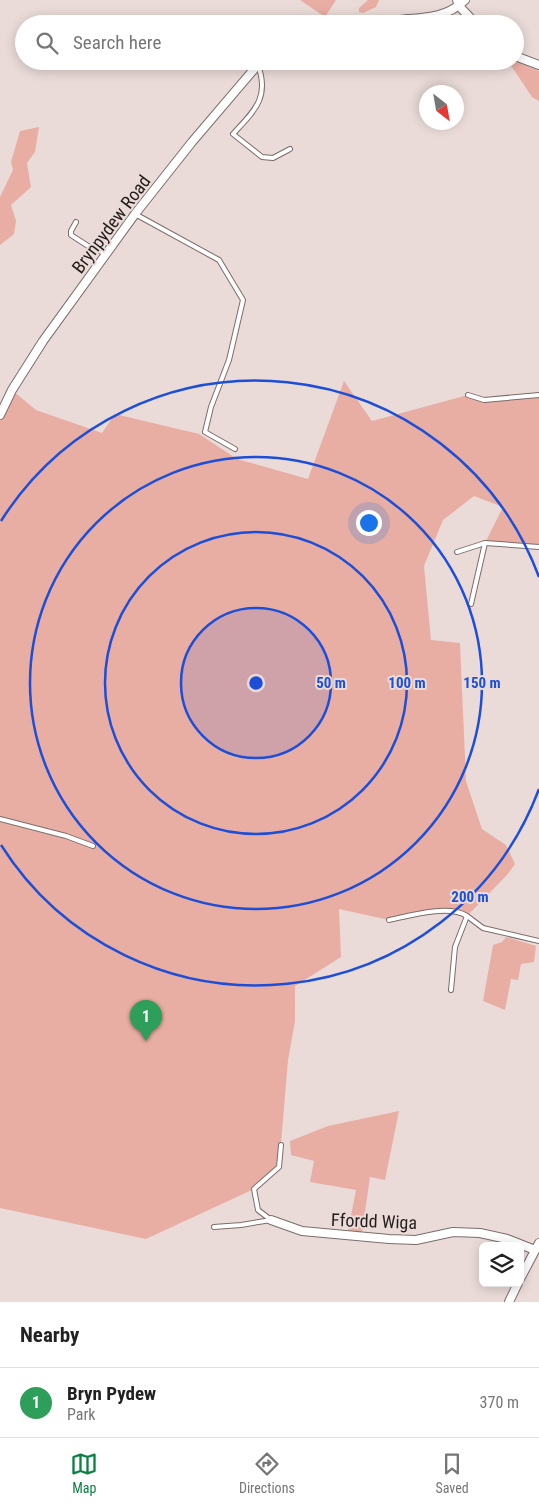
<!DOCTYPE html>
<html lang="en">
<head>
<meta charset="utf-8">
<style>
	:root { --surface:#fff; --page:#f6f6f6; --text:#222; --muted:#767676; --line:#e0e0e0; --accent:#0b8043 }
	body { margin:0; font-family:"Roboto Condensed",sans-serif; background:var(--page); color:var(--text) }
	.controls { position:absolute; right:15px; bottom:15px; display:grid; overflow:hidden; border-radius:8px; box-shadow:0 2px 12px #0003 }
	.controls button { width:45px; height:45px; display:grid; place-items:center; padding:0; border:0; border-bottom:1px solid var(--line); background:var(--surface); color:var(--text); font:25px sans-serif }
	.compass { position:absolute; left:419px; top:85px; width:45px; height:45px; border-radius:50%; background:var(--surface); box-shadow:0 2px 12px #0003; rotate:149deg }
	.you { position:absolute; left:368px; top:522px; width:18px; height:18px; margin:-12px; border:4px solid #fff; border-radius:50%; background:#1a73e8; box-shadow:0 0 0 8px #1a73e833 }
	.badge { display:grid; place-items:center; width:32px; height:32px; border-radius:50%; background:var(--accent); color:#fff; font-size:16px; font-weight:700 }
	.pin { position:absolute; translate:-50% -41px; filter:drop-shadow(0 1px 2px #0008) }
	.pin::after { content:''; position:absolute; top:26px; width:18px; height:15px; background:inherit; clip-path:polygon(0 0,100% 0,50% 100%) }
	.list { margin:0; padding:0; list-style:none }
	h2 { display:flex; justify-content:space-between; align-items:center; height:65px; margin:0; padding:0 20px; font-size:21px }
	h2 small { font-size:16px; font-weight:400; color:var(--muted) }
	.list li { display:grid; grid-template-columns:32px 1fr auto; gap:15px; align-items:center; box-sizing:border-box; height:70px; padding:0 20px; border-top:1px solid var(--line) }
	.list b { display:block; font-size:19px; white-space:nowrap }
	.list p { margin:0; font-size:16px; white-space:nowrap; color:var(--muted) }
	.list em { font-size:16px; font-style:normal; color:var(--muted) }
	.icon { flex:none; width:28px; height:28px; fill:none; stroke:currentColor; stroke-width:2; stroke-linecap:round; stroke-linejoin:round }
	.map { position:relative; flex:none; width:539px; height:1302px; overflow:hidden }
	.search { position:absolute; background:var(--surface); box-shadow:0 2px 12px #0003; left:15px; right:15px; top:15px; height:55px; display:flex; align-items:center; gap:12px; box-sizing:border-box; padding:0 18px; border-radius:28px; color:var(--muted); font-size:19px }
	.sheet { height:135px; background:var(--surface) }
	nav { display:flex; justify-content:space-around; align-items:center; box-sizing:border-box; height:70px; border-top:1px solid var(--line); background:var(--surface); font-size:14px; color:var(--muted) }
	nav a { display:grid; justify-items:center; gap:2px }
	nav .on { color:var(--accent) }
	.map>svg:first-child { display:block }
</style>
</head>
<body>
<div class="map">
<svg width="539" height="1302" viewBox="0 0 539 1302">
	<rect width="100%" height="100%" fill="#eadbd8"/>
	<!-- green -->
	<g fill="#e8aea3">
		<path d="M 300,0 L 336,0 L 325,17 Z"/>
		<path d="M 368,0 L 379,0 L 376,7 L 363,13 L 359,12 L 359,8 Z"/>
		<path d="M 508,61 L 515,61 L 539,71 L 539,101 L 532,97 Z"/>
		<path d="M 39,127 L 35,152 L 27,163 L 31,187 L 11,205 L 16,221 L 14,234 L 0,245 L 0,197 L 13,170 L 11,162 L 20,131 Z"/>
		<path d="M 344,381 L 372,421 L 468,395 L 484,400 L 539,395 L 539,547 L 485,543 L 503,507 L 474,496 L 443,520 L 424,566 L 431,640 L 460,643 L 466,781 L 482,829 L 506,845 L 515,864 L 507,875 L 467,916 L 454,912 L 428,912 L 389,920 L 339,909 L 341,957 L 295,986 L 295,1021 L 288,1060 L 279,1167 L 254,1189 L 146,1239 L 0,1208 L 0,410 L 12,390 L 36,410 L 102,433 L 115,414 L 199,434 L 237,459 L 308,479 Z"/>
		<path d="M 506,937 L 536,946 L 534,962 L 521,964 L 518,980 L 511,979 L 505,1010 L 483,1001 L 493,945 L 502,942 Z"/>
		<path d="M 399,1111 L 385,1180 L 370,1177 L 362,1233 L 348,1231 L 356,1190 L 310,1182 L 314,1161 L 291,1155 L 290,1141 L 328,1126 Z"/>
	</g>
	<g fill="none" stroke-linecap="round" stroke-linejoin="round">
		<!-- service casing -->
		<g stroke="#7b6d6b" stroke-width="6">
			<g id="service">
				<path d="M 258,65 C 270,98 254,111 233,134 L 262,157 L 273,158 L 290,149"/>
				<path d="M 135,214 L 219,260 L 243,300 L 229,360 L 211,407 L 205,432 L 235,449"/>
				<path d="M 76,222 L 71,231 L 71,235 L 88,246 L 106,254"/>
				<path d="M 468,395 L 484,400 L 539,395"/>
				<path d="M 457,552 L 485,543 L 539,547"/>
				<path d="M 471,604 L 485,543"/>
				<path d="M 0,819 L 66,836 L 93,846"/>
				<path d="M 389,920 C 409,916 448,904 467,916"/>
				<path d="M 451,990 L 455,947 L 467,916 L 483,928 L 539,941"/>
				<path d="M 271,1220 L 258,1210 L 254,1189 L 279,1167 L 281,1145"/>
				<path d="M 214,1227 L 241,1225 L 271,1220"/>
			</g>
		</g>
		<!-- minor casing -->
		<g stroke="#7b6d6b" stroke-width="10">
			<g id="minor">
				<path d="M 457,0 L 459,6 L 476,24"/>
				<path d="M 377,24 C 387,22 397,20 408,19 C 429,18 449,16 465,0"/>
				<path d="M 515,56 L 539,65"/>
				<path d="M 0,415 L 12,390 L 43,341 L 135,214 L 192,142 L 261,61"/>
				<path d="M 271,1220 L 302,1231 L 389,1239 L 416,1240 L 453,1232 L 480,1233 L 507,1239 L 535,1250"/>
				<path d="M 520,1279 L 539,1243"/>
				<path d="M 509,1302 L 518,1283"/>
			</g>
		</g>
		<!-- service -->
		<use href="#service" stroke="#fff" stroke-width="4"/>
		<!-- minor -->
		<use href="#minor" stroke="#fff" stroke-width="8"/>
	</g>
	<!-- distance rings -->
	<circle cx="256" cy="683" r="75" fill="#1d4ed8" fill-opacity=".12"/>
	<g fill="none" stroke="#1d4ed8" stroke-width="2.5">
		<circle cx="256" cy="683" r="75"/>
		<circle cx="256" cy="683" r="151"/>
		<circle cx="256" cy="683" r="226"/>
		<path d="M539 789A302 302 0 0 1 1 845M1 521A302 302 0 0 1 539 577"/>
	</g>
	<g text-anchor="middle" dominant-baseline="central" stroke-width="4" stroke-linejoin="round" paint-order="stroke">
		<!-- street labels -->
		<g font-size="18" fill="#221c1b" stroke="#eadbd8">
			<text transform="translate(111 224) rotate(-53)">Brynpydew Road</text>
			<text transform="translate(374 1221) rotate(2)">Ffordd Wiga</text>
		</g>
	</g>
	<circle cx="256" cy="683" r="8" fill="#1d4ed8" stroke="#eadbd8" stroke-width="2.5"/>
	<g font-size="15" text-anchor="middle" font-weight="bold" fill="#1d4ed8" stroke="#eadbd8" stroke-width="4" stroke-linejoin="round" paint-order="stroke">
		<text x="331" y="688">50 m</text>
		<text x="407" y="688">100 m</text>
		<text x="482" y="688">150 m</text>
		<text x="470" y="902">200 m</text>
	</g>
</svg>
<div class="controls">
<button><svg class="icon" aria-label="layers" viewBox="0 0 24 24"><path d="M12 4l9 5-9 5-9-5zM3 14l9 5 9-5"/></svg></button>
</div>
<svg class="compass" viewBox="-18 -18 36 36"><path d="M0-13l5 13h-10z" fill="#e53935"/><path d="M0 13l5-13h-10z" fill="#767676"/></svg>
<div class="you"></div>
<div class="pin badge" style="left:146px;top:1041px;background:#2e9e5b">1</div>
<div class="search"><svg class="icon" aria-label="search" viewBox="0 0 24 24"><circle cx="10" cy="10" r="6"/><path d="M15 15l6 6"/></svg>Search here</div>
</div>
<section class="sheet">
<h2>Nearby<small></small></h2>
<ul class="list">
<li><span class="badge" style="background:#2e9e5b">1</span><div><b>Bryn Pydew</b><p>Park</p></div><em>370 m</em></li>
</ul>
</section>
<nav>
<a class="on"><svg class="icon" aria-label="map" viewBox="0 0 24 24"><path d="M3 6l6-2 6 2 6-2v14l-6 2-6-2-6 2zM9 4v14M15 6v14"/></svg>Map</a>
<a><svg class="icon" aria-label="directions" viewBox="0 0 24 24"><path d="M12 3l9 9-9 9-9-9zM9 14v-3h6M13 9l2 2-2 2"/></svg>Directions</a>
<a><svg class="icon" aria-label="saved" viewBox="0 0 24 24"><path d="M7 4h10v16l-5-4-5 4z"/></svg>Saved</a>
</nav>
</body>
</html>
